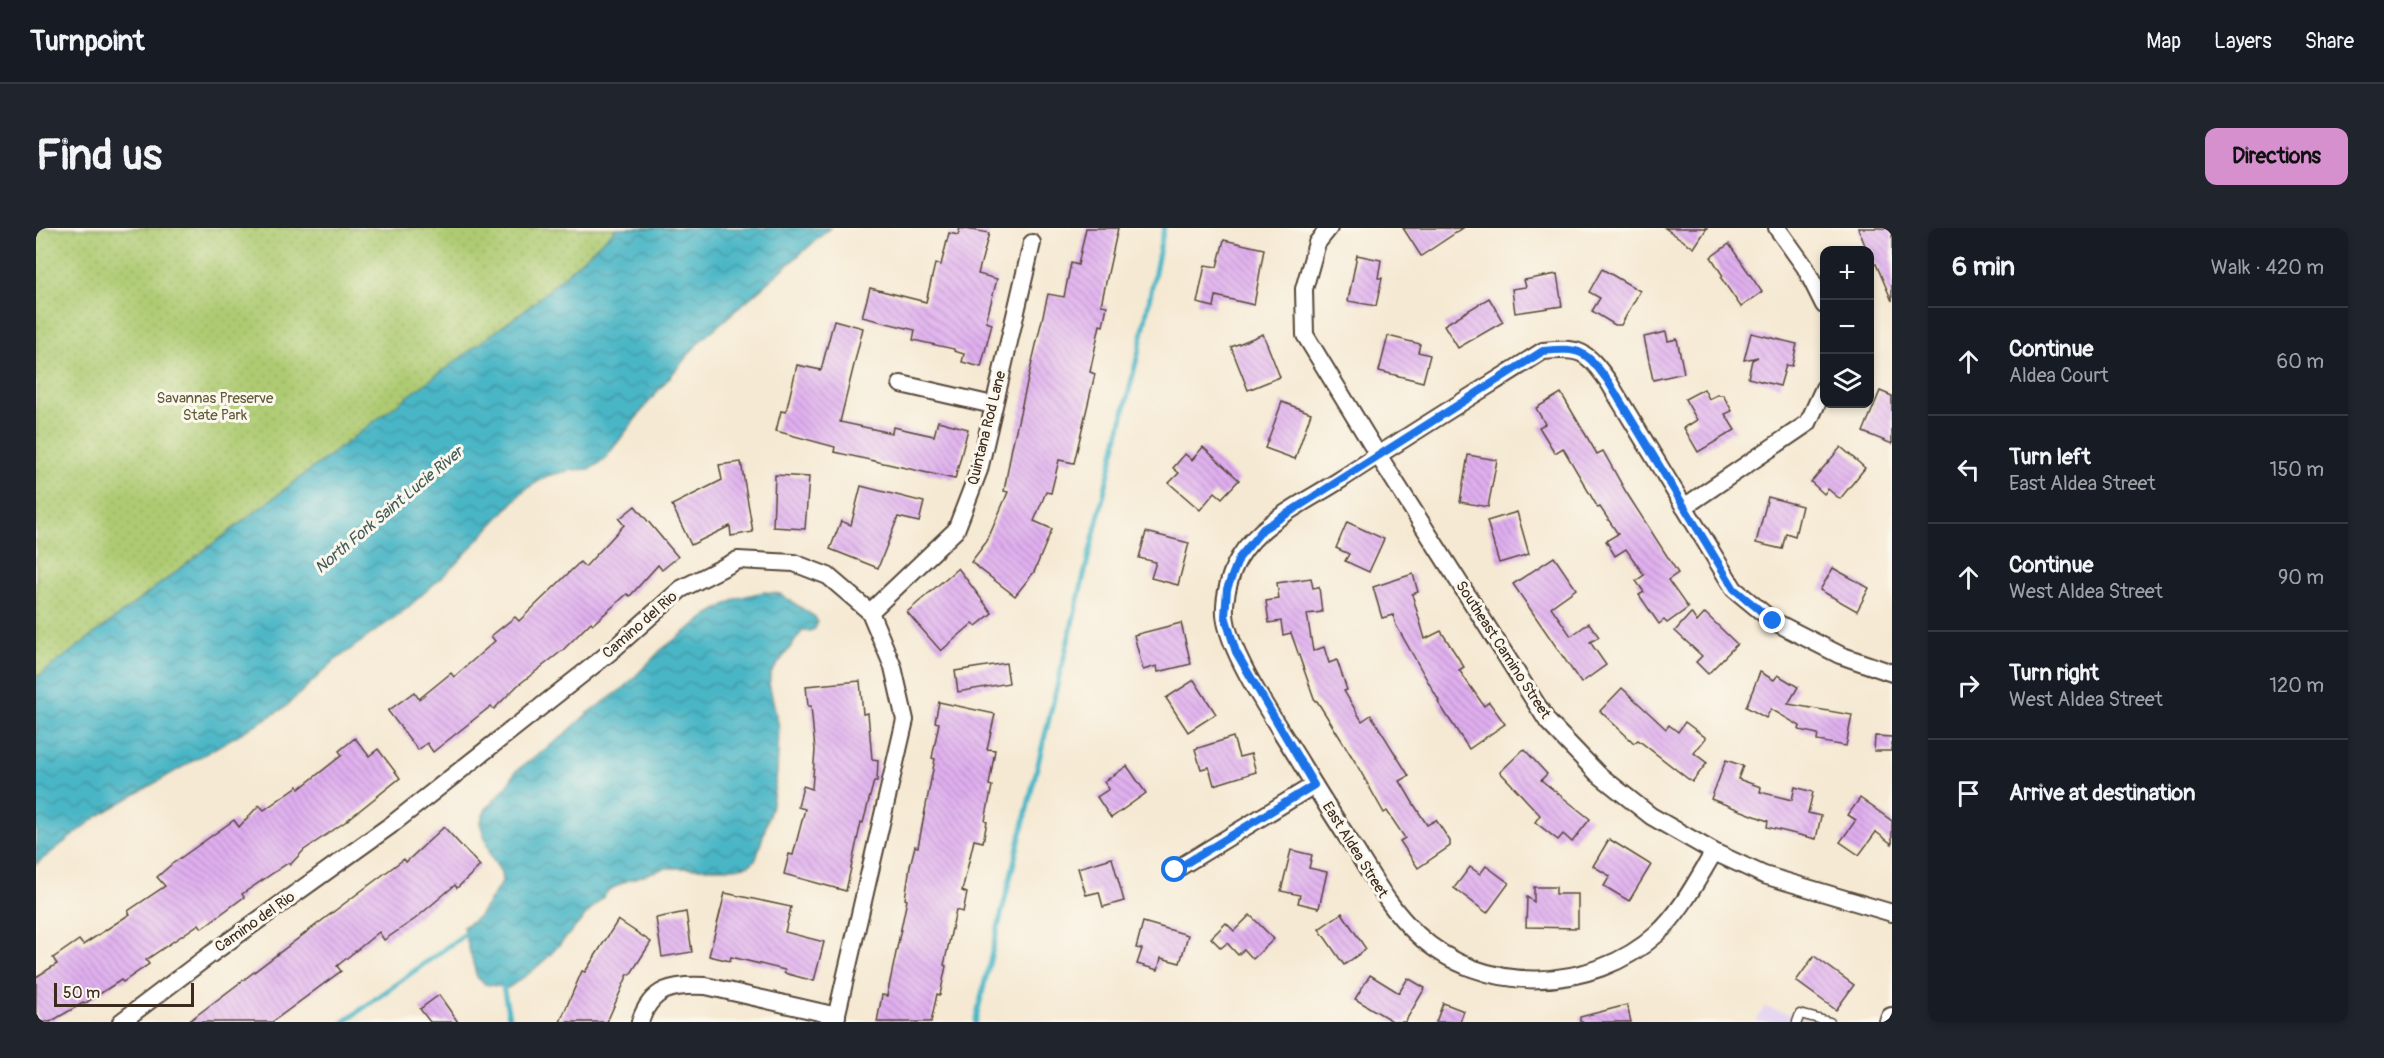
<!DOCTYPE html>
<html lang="en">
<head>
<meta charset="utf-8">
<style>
	:root { --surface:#171b24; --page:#20242c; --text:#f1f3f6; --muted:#9ea1a6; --line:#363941; --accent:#d690ce }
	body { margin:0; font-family:Pangolin,sans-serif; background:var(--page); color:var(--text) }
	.controls { position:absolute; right:18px; top:18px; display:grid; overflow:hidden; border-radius:12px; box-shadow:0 3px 9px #0003 }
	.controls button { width:54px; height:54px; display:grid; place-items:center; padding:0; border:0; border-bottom:2px solid var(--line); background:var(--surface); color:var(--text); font:30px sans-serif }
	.scale { position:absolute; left:18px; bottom:15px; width:140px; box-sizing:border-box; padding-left:6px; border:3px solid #3b2a1e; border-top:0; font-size:16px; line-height:21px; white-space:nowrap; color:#3b2a1e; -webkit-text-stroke:4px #fbf7ec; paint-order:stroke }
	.stop { position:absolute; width:18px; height:18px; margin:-14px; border:4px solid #1a73e8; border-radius:50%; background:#fff }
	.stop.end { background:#1a73e8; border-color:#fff; box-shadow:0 2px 6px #0008 }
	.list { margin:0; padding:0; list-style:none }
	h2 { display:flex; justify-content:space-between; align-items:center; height:78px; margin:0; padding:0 24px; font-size:26px }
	h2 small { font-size:20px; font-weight:400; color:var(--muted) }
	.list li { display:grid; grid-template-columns:39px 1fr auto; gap:18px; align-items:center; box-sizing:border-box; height:108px; padding:0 24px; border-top:2px solid var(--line) }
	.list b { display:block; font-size:22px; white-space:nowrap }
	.list p { margin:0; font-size:20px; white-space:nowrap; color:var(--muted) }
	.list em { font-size:20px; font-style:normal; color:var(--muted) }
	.icon { flex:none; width:33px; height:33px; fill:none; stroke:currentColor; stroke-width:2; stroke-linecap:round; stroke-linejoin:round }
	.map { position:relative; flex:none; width:1856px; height:794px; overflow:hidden; border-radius:12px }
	header { display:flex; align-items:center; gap:36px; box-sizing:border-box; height:84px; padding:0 30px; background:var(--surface); border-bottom:2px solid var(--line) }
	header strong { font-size:28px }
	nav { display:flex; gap:33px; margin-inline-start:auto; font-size:21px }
	.intro { display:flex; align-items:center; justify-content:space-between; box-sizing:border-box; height:144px; padding:0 36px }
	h1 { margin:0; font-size:42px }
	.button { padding:15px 27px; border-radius:12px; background:var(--accent); color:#111; font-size:21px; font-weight:700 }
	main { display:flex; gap:36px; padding:0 36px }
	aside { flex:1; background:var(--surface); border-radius:12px; box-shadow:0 3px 9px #0003 }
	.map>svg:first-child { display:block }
</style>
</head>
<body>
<header>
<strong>Turnpoint</strong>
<nav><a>Map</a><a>Layers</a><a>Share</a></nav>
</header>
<div class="intro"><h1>Find us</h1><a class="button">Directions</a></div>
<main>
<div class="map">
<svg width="1856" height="794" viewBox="0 0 1856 794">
	<defs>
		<pattern id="park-dots" width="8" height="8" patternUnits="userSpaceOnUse" patternTransform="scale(1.5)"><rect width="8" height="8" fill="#aecb72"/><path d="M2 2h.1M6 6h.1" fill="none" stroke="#97ae62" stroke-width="1.8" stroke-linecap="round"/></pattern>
		<pattern id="water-waves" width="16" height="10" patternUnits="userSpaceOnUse" patternTransform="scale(1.5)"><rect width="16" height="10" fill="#4ab6c6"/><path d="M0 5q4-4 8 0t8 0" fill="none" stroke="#3f94a0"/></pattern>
		<pattern id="building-back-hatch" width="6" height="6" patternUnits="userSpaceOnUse" patternTransform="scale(1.5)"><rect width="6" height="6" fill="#e0aff0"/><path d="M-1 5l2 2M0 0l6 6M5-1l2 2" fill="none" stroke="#b78fc2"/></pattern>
	</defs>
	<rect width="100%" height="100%" fill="#fbf7ec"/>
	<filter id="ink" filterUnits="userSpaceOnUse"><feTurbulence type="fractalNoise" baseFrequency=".0167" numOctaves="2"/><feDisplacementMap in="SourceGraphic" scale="12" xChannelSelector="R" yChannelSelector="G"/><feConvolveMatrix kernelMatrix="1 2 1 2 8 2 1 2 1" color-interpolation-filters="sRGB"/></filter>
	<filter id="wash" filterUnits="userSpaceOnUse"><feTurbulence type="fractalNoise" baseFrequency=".008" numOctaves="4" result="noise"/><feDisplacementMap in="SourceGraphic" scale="24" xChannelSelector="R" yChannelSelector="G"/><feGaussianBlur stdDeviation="1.35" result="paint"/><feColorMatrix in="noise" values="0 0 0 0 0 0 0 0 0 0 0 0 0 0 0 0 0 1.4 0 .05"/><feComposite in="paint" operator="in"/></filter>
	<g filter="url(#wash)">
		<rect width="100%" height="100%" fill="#f5e9d3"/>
		<!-- built -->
		<path fill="#e3d3f2" d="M 1728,779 L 1783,794 L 1720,794 Z"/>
		<!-- park -->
		<path fill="url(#park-dots)" stroke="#747a48" stroke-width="1.5" d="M 0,0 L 690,0 L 0,536 Z"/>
		<!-- water -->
		<g fill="url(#water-waves)" stroke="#427072" stroke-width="1.5">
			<path d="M 581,0 L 794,0 L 663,114 L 611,176 L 568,232 L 554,241 L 535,242 L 511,248 L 488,262 L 417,339 L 370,381 L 297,434 L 248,480 L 62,588 L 0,636 L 0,450 L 348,186 L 498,75 Z"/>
			<path d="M 728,364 L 744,366 L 779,389 L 781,393 L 779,401 L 773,403 L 767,402 L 735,445 L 733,456 L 743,499 L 741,544 L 735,581 L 720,631 L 713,637 L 699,640 L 629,640 L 590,653 L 573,662 L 512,729 L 495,744 L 472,760 L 449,756 L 441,749 L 427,699 L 443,688 L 466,654 L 465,644 L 455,629 L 444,595 L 450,581 L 471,558 L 480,543 L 527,508 L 552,485 L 589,459 L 625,422 L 672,387 L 702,370 Z"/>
		</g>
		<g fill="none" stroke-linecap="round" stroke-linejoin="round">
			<!-- stream -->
			<g stroke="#4ab6c6" stroke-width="5">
				<path d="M 467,758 L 474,794"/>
				<path d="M 308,794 L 429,706"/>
				<path d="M 939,794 L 1103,122 L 1128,0"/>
			</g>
		</g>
		<g id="blocks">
			<!-- building -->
			<g fill="url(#building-back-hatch)">
				<path d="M 924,0 L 953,5 L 942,46 L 961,51 L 950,94 L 956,96 L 945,139 L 926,134 L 928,126 L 918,123 L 918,121 L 877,112 L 879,102 L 826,89 L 834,60 L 890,74 L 899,36 L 905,37 L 913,5 L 922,7 Z"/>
				<path d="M 1050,0 L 1082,0 L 1065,77 L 1071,78 L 1067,98 L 1064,97 L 1054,144 L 1059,146 L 1038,235 L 1023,232 L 1015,265 L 1010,264 L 998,293 L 1016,301 L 998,344 L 979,368 L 935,334 L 951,313 L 972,264 L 968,263 L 976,219 L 1012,66 L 1028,69 L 1035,35 L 1042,37 Z"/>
				<path d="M 1367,0 L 1427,0 L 1385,28 Z"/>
				<path d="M 1629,0 L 1671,0 L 1658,20 Z"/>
				<path d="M 1822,0 L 1856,0 L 1856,73 L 1840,36 L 1837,37 L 1833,22 L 1831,22 Z"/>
				<path d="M 1188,12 L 1228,21 L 1218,77 L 1180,68 L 1178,79 L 1161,75 L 1169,37 L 1181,39 Z"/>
				<path d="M 1693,16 L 1726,64 L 1705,79 L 1685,50 L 1687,48 L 1675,29 Z"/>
				<path d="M 1321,27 L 1345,32 L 1342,50 L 1346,50 L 1340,78 L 1312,73 Z"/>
				<path d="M 1566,41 L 1604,63 L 1585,97 L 1579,97 L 1556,83 L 1564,70 L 1553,64 Z"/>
				<path d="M 1521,46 L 1526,78 L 1479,85 L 1476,61 L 1490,59 L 1488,52 Z"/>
				<path d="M 1453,70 L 1467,94 L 1422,120 L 1408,97 Z"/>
				<path d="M 798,92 L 827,100 L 804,194 L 856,205 L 857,199 L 898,208 L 902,193 L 932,201 L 919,251 L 798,224 L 799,219 L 740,203 L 745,183 L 750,184 L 761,137 L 785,142 Z"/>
				<path d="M 1630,104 L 1632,113 L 1641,111 L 1648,145 L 1617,152 L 1608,109 Z"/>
				<path d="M 1715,105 L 1761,116 L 1756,138 L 1750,137 L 1744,158 L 1712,150 L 1716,132 L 1722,129 L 1708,132 Z"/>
				<path d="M 1227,106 L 1244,149 L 1212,162 L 1195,119 Z"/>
				<path d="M 1352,108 L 1384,116 L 1382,124 L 1394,127 L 1387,154 L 1343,143 Z"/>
				<path d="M 1668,161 L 1673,171 L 1681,167 L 1687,167 L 1696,183 L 1689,186 L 1699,202 L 1662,224 L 1648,200 L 1661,192 L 1649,171 Z"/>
				<path d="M 1844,163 L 1856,168 L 1856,216 L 1827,204 Z"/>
				<path d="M 1525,165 L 1561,226 L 1567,223 L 1590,264 L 1642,345 L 1632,352 L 1652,380 L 1631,395 L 1628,392 L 1623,396 L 1603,367 L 1608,364 L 1600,353 L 1608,347 L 1590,321 L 1579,328 L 1570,313 L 1582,306 L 1564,279 L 1562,280 L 1527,220 L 1519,225 L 1503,199 L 1509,196 L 1500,180 Z"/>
				<path d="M 1246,174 L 1275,185 L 1259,231 L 1229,220 Z"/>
				<path d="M 1167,219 L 1203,252 L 1186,270 L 1179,264 L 1164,282 L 1133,255 L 1143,245 L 1137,240 L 1149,226 L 1156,232 Z"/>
				<path d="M 1805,219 L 1829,240 L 1804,271 L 1792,261 L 1788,266 L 1775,254 Z"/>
				<path d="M 1432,227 L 1461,232 L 1452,279 L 1424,274 Z"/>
				<path d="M 705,234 L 717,304 L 695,308 L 694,298 L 655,317 L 636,277 L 686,252 L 683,237 Z"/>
				<path d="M 739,247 L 773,249 L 769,301 L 737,299 Z"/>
				<path d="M 825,258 L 888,274 L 883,294 L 862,289 L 842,340 L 794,321 L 805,293 L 815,297 Z"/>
				<path d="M 1732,269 L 1766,278 L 1759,308 L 1750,305 L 1746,321 L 1720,315 Z"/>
				<path d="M 599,278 L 642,329 L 626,342 L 622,337 L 594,368 L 591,366 L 557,396 L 555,394 L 527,422 L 481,458 L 458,481 L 455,478 L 397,524 L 391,515 L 382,522 L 352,483 L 378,464 L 383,471 L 415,445 L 418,449 L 459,413 L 455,408 L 479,389 L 483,393 L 544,334 L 549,339 L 588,297 L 583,291 Z"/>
				<path d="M 1481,284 L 1493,326 L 1463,335 L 1451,293 Z"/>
				<path d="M 1311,294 L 1348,311 L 1333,344 L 1309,333 L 1313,326 L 1300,320 Z"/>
				<path d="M 1110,304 L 1153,315 L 1142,357 L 1115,350 L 1120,334 L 1103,330 Z"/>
				<path d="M 1518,329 L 1540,361 L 1515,379 L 1535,408 L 1553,395 L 1563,409 L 1554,414 L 1570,437 L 1545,455 L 1477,356 Z"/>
				<path d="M 922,340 L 956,385 L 940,398 L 937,395 L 905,423 L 871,384 Z"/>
				<path d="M 1797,340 L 1833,360 L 1821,383 L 1784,362 Z"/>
				<path d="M 1377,346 L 1382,364 L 1376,366 L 1389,411 L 1405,403 L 1428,439 L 1423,442 L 1448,478 L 1453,474 L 1469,496 L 1433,521 L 1402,474 L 1403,473 L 1360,397 L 1357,387 L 1346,390 L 1337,359 Z"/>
				<path d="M 1275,350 L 1277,360 L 1283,359 L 1286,384 L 1271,386 L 1277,423 L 1288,419 L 1293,435 L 1301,432 L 1311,462 L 1308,463 L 1326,493 L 1335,487 L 1373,548 L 1364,553 L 1377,575 L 1391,597 L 1400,592 L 1414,613 L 1414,618 L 1382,640 L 1364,613 L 1369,610 L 1351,583 L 1348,585 L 1318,532 L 1281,473 L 1279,473 L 1255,405 L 1247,407 L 1245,393 L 1233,395 L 1230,373 L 1243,371 L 1241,355 Z"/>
				<path d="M 1655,385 L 1661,394 L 1669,385 L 1701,416 L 1672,446 L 1660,434 L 1666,428 L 1639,403 Z"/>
				<path d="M 1145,395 L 1155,436 L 1122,444 L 1121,438 L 1107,442 L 1098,407 Z"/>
				<path d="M 970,435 L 973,455 L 922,464 L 919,443 Z"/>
				<path d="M 1724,444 L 1738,452 L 1742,447 L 1762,459 L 1752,476 L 1816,487 L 1810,518 L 1781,513 L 1782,506 L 1763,502 L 1764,498 L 1735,481 L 1730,490 L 1710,479 Z"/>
				<path d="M 1158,452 L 1180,486 L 1152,504 L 1130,470 Z"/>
				<path d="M 824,453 L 827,486 L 832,485 L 836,531 L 842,532 L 841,553 L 838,553 L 827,595 L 825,594 L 810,663 L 748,646 L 753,626 L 757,627 L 769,581 L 762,579 L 767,558 L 776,561 L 779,522 L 775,478 L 772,478 L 770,458 Z"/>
				<path d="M 1586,460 L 1630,501 L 1633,497 L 1642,504 L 1649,494 L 1670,510 L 1658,525 L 1671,535 L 1656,554 L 1602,512 L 1598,515 L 1564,483 Z"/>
				<path d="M 903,474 L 959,486 L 951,521 L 959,522 L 953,557 L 956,558 L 949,593 L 951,594 L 947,614 L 938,612 L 926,663 L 931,665 L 927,684 L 920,682 L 908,737 L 910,738 L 904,767 L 901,766 L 895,794 L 841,794 L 846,767 L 851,768 L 871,672 L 869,671 L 874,638 L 879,618 L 882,619 L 899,531 L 896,530 L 903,495 L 899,494 Z"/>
				<path d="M 1839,508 L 1856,509 L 1856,523 L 1838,523 Z"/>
				<path d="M 1197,509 L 1203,529 L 1215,526 L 1220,544 L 1178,557 L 1173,539 L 1165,541 L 1159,521 Z"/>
				<path d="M 319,510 L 333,528 L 342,521 L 364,550 L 309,594 L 268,622 L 254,637 L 252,635 L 206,666 L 208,669 L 166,700 L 163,696 L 110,732 L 113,736 L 87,754 L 85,752 L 48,776 L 47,775 L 14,794 L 4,794 L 0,786 L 0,749 L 21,736 L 17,730 L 43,712 L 47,717 L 94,686 L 92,683 L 129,658 L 121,649 L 136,636 L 198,592 L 203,599 L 223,577 L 228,582 L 262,558 L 263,561 L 306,527 L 303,523 Z"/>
				<path d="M 1488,521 L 1511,546 L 1505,552 L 1554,591 L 1536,614 L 1527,606 L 1522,612 L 1499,594 L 1504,587 L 1464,544 Z"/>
				<path d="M 1690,532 L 1707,538 L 1702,551 L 1725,559 L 1724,564 L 1756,572 L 1759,559 L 1777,564 L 1772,585 L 1785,588 L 1780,611 L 1731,599 L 1732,593 L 1675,571 Z"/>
				<path d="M 1091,538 L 1110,565 L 1075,590 L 1061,569 L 1073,561 L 1068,554 Z"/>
				<path d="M 1824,570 L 1856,593 L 1856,616 L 1840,604 L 1823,627 L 1804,614 L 1820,592 L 1812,587 Z"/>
				<path d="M 408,599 L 444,638 L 421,660 L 419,657 L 379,691 L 348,712 L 343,704 L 301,738 L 305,743 L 236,794 L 152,794 L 317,669 L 368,631 L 370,634 Z"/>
				<path d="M 1573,611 L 1615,637 L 1593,673 L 1568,658 L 1574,648 L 1557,638 Z"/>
				<path d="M 1255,622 L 1276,627 L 1273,640 L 1291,644 L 1283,680 L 1262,675 L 1264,667 L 1245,663 Z"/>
				<path d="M 1076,630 L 1088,673 L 1067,679 L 1063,664 L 1050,667 L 1042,640 Z"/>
				<path d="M 1450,638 L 1473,655 L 1451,685 L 1418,660 L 1434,639 L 1444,646 Z"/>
				<path d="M 1498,659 L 1520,659 L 1520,666 L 1542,666 L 1542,700 L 1490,699 L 1491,669 L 1498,674 Z"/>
				<path d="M 689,665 L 755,679 L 749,704 L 788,714 L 778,753 L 748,745 L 749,742 L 695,729 L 694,733 L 673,728 Z"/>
				<path d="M 650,684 L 656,724 L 626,729 L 620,690 Z"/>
				<path d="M 1306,685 L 1330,721 L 1308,737 L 1283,701 Z"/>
				<path d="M 1214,687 L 1238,711 L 1217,731 L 1208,721 L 1202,727 L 1191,715 L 1185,720 L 1175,710 L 1190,695 L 1198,703 Z"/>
				<path d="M 582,692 L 615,714 L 594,747 L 592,746 L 571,794 L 524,794 L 546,743 L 549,744 Z"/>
				<path d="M 1107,694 L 1152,707 L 1144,735 L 1125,730 L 1122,742 L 1101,736 L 1106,721 L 1100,720 Z"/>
				<path d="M 1778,728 L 1818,757 L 1800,782 L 1760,753 Z"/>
				<path d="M 1334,747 L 1363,765 L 1372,750 L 1389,760 L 1369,794 L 1358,794 L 1319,771 Z"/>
				<path d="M 403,767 L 422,794 L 394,794 L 384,781 Z"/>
				<path d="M 1407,775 L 1428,783 L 1424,794 L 1400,794 Z"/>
				<path d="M 1591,777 L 1595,794 L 1544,794 L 1544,789 Z"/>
			</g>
		</g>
	</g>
	<g filter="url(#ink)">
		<use href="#blocks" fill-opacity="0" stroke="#574739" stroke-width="1.5"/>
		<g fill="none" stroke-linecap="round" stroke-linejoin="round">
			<!-- lane casing -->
			<g stroke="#574739" stroke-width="11">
				<path id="lane" d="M 1761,794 L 1764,786 L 1794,794"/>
			</g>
			<!-- street casing -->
			<g stroke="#574739" stroke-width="20">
				<g id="street">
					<path d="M 1293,0 L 1281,15 L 1268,61 L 1269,107 L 1342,227 L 1512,494 L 1562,546 L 1615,588 L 1678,624 L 1728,647 L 1856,685"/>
					<path d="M 1741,0 L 1769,39 L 1788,77"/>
					<path d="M 865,156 L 957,177"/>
					<path d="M 1648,279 L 1772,195 L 1788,160"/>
					<path d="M 834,384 L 920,302 L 943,242 L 996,15"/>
					<path d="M 1678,624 C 1661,652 1645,684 1621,706 C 1556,765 1446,768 1381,706 C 1356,683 1340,655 1322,626 C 1303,597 1284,567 1266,537 C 1245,502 1191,424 1189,386 C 1188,369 1194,345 1203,330 C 1224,294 1270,274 1304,252 C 1371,208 1439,166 1507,123 C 1545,119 1550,123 1572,153 L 1698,361 L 1737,393 L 1804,427 L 1856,445"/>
					<path d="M 1139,642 L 1278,557"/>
					<path d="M 85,794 L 175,726 L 355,597 L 573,425 L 645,361 L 702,332 L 758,335 L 792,348 L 834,384 L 857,439 L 869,492 L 799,794"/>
					<path d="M 604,794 C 615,760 637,756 670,758 L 801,788"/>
				</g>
			</g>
			<!-- secondary casing -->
			<g stroke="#574739" stroke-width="26">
				<path id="secondary" d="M 1855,794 L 1856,791"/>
			</g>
			<!-- lane -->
			<use href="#lane" stroke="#fff" stroke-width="8"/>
			<!-- street -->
			<use href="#street" stroke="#fff" stroke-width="16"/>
			<!-- secondary -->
			<use href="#secondary" stroke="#fff" stroke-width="22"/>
		</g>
	</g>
	<g fill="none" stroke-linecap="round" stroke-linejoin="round" filter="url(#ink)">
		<!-- route -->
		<path stroke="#1a73e8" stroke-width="8" d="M 1139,642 L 1278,557 L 1200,424 L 1189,388 L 1191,361 L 1203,330 L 1227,301 L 1507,123 C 1545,119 1550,123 1572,153 L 1698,361 L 1737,393"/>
	</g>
	<g text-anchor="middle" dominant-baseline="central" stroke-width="6" stroke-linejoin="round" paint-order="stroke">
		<!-- park labels -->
		<g font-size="15" fill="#5e5a37" stroke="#fbf7ec">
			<text x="179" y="170">Savannas Preserve<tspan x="179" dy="17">State Park</tspan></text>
		</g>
		<!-- street labels -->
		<g font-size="15" fill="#3b2a1e" stroke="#fbf7ec">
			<text transform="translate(951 200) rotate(-76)">Quintana Rod Lane</text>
			<text transform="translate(604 397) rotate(-41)">Camino del Rio</text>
			<text transform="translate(1467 422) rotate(57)">Southeast Camino Street</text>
			<text transform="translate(1319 622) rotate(58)">East Aldea Street</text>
			<text transform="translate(219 694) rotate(-35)">Camino del Rio</text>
		</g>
		<!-- water labels -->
		<g font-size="16" font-style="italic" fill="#405b59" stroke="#fbf7ec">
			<text transform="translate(353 282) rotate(-40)">North Fork Saint Lucie River</text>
		</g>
	</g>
</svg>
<div class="controls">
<button>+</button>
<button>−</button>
<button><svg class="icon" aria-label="layers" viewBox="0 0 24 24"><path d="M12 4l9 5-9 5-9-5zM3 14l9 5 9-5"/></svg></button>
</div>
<div class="scale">50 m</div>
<div class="stop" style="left:1139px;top:642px"></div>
<div class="stop end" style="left:1737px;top:393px"></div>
</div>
<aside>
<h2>6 min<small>Walk · 420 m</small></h2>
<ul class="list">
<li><svg class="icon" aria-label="ahead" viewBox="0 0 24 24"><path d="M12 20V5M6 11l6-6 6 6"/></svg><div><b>Continue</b><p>Aldea Court</p></div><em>60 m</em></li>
<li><svg class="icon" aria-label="left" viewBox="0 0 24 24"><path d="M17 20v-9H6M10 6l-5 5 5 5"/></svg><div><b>Turn left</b><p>East Aldea Street</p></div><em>150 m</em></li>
<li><svg class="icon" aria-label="ahead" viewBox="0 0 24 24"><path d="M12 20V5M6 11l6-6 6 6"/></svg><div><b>Continue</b><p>West Aldea Street</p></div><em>90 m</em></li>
<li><svg class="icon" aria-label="right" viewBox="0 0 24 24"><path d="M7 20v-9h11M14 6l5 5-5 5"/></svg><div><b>Turn right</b><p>West Aldea Street</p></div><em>120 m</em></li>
<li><svg class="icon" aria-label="arrive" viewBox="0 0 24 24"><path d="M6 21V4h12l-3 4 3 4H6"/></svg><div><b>Arrive at destination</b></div></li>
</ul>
</aside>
</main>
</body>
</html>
